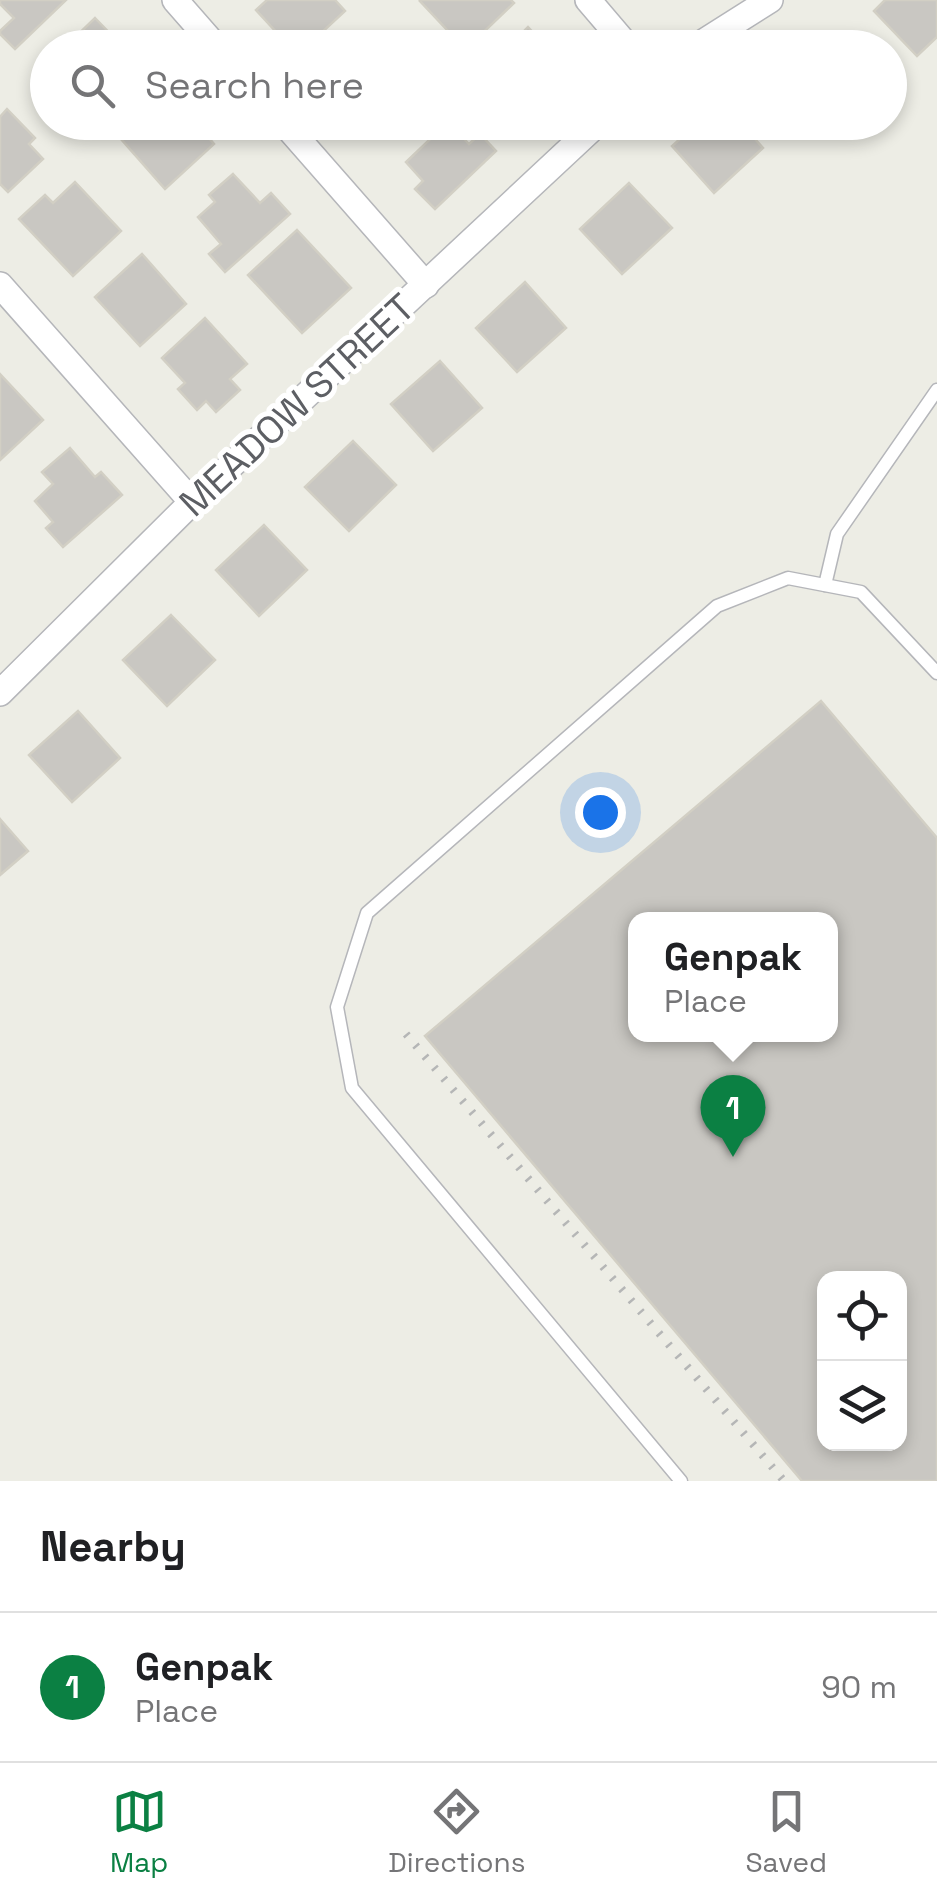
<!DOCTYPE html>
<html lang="en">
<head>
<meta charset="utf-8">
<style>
	:root { --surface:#fff; --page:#f2f2f2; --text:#202124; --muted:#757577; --line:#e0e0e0; --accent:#0b8043 }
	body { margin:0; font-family:"Space Grotesk",sans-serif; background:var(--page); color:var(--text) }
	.controls { position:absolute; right:30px; bottom:30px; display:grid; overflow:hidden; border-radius:20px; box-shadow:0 5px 15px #0003 }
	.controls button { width:90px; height:90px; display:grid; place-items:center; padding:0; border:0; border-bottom:2px solid var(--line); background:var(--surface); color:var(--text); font:50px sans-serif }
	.you { position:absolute; left:600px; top:812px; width:35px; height:35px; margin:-25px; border:8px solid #fff; border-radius:50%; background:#1a73e8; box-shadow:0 0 0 15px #1a73e833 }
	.badge { display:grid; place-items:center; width:65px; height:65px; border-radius:50%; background:var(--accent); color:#fff; font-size:32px; font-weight:700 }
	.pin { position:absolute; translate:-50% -82px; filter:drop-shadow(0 2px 5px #0008) }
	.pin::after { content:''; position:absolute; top:52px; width:35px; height:30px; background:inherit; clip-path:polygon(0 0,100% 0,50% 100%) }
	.popup { position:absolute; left:628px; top:912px; width:210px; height:130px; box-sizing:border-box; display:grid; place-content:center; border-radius:20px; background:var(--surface); filter:drop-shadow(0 2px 8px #0005); font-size:32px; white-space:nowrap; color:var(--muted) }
	.popup b { font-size:38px; color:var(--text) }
	.popup::after { content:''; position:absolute; left:50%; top:100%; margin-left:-20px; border:20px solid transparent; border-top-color:var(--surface) }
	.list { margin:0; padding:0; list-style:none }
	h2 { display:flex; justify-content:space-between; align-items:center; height:130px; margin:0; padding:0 40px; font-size:42px }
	h2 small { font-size:32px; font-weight:400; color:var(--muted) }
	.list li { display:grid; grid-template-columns:65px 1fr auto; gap:30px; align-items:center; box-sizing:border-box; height:150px; padding:0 40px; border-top:2px solid var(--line) }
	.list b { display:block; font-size:38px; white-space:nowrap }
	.list p { margin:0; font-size:32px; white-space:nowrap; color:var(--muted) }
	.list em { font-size:32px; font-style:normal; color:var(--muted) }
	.icon { flex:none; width:55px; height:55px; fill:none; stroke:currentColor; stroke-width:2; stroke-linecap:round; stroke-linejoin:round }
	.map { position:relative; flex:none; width:937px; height:1481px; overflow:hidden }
	.search { position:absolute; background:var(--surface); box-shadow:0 5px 15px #0003; left:30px; right:30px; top:30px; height:110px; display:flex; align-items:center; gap:25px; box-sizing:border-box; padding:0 35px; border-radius:55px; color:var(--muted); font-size:38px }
	.sheet { height:280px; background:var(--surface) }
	nav { display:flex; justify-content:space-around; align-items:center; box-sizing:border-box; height:140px; border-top:2px solid var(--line); background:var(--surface); font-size:28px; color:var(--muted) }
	nav a { display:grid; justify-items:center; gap:5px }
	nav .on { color:var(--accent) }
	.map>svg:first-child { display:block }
</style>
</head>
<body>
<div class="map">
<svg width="937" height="1481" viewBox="0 0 937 1481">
	<rect width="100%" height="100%" fill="#edede5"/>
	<!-- building -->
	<g fill="#c9c7c2" stroke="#d2cfc4" stroke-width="2.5" fill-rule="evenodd">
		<path d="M 0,0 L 66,0 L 15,49 L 0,34 L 0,31 L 14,18 L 0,4 Z"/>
		<path d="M 267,0 L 335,0 L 345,11 L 305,48 L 291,48 L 256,10 Z"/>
		<path d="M 422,0 L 511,0 L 514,3 L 467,48 L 464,48 L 420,1 Z"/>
		<path d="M 885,0 L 937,0 L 937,37 L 917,56 L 874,11 Z"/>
		<path d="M 95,18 L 124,48 L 64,48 Z"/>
		<path d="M 528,27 L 547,48 L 507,48 Z"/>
		<path d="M 7,109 L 35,138 L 29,144 L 43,159 L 8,192 L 0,184 L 0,117 Z"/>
		<path d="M 139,122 L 195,122 L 214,144 L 165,189 L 121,139 Z"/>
		<path d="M 448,122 L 469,144 L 480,134 L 496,151 L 435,209 L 415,189 L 423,181 L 406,162 Z"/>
		<path d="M 699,122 L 740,122 L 763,148 L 714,193 L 672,146 Z"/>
		<path d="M 233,174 L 260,203 L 271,193 L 290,214 L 225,272 L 209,254 L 221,244 L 198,217 L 215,202 L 209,195 Z"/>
		<path d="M 75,182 L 121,231 L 73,276 L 19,219 L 45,195 L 53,203 Z"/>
		<path d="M 629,183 L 672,228 L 622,274 L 580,229 Z"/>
		<path d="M 297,230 L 351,288 L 302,333 L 248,275 Z"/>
		<path d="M 142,254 L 186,304 L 140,346 L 95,297 Z"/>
		<path d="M 525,282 L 566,328 L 517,372 L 476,328 Z"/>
		<path d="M 205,318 L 247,364 L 230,379 L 240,390 L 216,412 L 206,401 L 197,410 L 178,389 L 185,383 L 162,358 Z"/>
		<path d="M 440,361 L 482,408 L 433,451 L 391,404 Z"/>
		<path d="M 0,374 L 43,420 L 0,460 Z"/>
		<path d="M 353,441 L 396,485 L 349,531 L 305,487 Z"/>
		<path d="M 70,448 L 95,477 L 101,472 L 122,495 L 63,547 L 46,528 L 53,522 L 35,501 L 53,484 L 42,472 Z"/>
		<path d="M 264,525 L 307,570 L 259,616 L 216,570 Z"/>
		<path d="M 171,615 L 215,660 L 167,706 L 123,660 Z"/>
		<path d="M 821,701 L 937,838 L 937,1481 L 802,1481 L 425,1036 ZM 636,920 L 830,920 L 830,1034 L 636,1034 ZM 824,1278 L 900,1278 L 900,1444 L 824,1444 Z"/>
		<path d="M 78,711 L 120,758 L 72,802 L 29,755 Z"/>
		<path d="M 0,819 L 28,851 L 0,875 Z"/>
	</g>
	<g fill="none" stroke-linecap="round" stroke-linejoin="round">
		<!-- lane casing -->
		<g stroke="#b5b6ba" stroke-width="15">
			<g id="lane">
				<path d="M 825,585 L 837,534 L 937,390"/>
				<path d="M 681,1481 L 352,1088 L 337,1007 L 367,913 L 717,606 L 788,578 L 861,592 L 937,673"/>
			</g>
		</g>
		<!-- street casing -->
		<g stroke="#b5b6ba" stroke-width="28">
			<g id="street">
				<path d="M 175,0 L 217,48"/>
				<path d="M 588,0 L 629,48"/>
				<path d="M 694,48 L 770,0"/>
				<path d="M 283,122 L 426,285"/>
				<path d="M 0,285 L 192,502"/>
				<path d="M 0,693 L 192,502 L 599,122"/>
			</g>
		</g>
		<!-- lane -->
		<use href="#lane" stroke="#fff" stroke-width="12"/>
		<!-- street -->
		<use href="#street" stroke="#fff" stroke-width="25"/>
		<!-- rail -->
		<path stroke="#b5b6b6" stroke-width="8" stroke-dasharray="2.5 12" stroke-linecap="butt" d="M 406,1034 L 784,1481"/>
	</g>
	<g text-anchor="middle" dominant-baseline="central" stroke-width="10" stroke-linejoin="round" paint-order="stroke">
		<!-- street labels -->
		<g font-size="38" fill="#5d5f64" stroke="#fff">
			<text transform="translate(297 405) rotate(-43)">MEADOW STREET</text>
		</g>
	</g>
</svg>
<div class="controls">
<button><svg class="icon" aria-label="locate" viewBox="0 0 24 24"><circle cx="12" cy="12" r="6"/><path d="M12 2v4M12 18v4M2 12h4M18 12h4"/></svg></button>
<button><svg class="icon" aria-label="layers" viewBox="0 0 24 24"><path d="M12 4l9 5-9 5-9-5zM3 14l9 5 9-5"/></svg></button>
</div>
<div class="you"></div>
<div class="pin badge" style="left:733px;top:1157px">1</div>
<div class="popup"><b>Genpak</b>Place</div>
<div class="search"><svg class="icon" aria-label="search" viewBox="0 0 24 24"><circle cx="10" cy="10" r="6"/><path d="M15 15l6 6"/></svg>Search here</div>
</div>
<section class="sheet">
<h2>Nearby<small></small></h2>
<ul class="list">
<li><span class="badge">1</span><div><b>Genpak</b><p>Place</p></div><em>90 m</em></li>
</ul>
</section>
<nav>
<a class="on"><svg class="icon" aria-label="map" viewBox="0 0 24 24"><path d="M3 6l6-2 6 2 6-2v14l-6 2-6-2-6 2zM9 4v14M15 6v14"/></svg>Map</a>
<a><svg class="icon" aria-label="directions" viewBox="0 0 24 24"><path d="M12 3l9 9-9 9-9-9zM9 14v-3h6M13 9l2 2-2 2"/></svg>Directions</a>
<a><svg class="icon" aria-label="saved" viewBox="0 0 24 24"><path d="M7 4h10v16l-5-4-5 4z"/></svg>Saved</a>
</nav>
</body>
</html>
